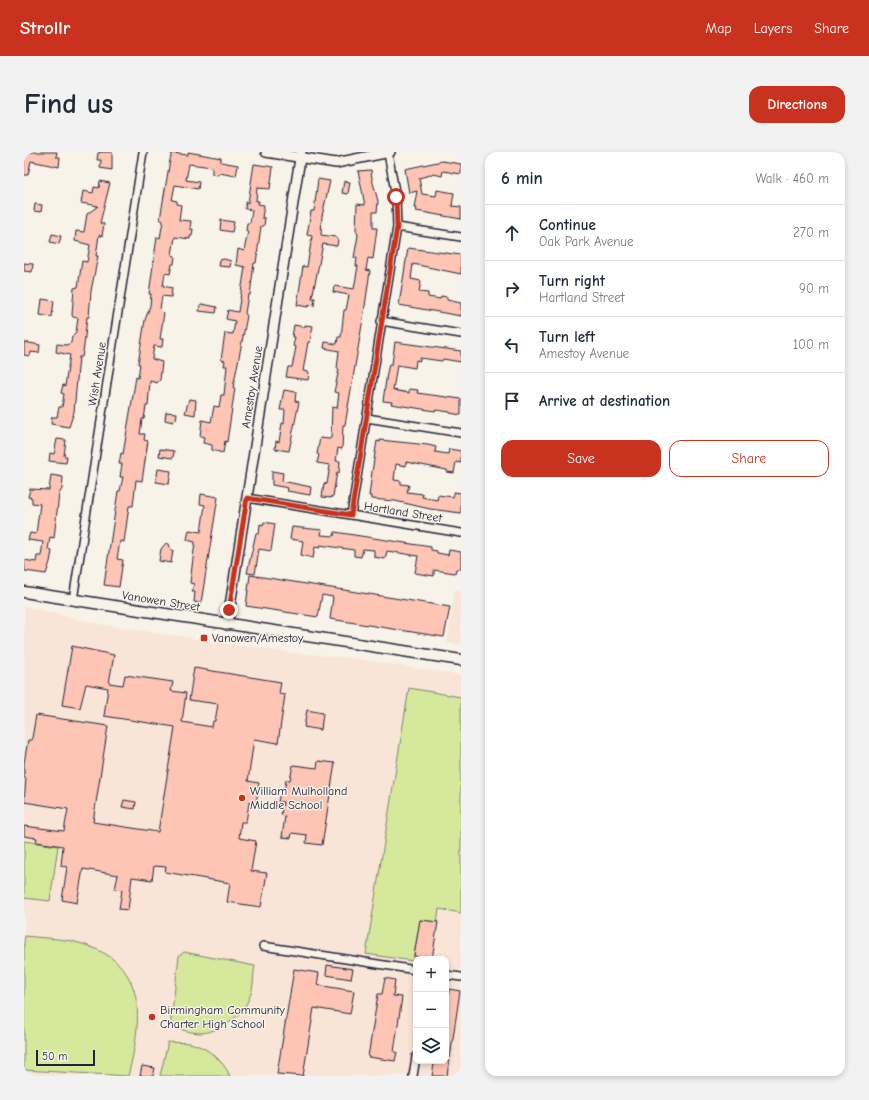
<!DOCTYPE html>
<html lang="en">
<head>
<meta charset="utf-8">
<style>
	:root { --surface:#fff; --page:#f2f2f3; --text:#1f2937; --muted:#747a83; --line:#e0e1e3; --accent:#c8321e }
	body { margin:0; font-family:"Comic Neue",sans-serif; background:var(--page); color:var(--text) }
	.controls { position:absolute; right:12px; bottom:12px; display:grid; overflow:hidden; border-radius:8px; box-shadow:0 2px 6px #0003 }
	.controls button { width:36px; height:36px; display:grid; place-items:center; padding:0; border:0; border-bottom:1px solid var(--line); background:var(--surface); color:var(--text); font:20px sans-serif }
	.scale { position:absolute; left:12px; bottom:10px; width:59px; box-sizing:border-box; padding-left:4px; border:2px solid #22223b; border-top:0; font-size:11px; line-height:14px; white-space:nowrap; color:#22223b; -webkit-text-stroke:3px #f7f3e8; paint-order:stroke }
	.stop { position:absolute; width:12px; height:12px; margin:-9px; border:3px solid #c8321e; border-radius:50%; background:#fff }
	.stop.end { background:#c8321e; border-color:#fff; box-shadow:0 1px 4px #0008 }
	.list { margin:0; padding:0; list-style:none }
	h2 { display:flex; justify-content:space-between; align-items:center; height:52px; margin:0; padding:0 16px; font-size:17px }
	h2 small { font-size:13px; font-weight:400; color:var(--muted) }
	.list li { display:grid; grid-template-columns:26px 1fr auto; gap:12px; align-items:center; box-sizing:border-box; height:56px; padding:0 16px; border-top:1px solid var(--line) }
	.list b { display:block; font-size:15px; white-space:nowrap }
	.list p { margin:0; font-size:13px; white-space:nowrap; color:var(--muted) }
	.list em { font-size:13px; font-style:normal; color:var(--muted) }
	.actions { display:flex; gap:8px; padding:12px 16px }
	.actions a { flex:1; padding:9px 0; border:1px solid var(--accent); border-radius:12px; text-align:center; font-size:14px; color:var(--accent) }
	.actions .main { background:var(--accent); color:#fff }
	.icon { flex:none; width:22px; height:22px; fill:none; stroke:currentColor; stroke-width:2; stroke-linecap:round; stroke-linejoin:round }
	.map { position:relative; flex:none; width:437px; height:924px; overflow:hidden; border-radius:12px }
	header { display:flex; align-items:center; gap:24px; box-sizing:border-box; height:56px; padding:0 20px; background:var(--accent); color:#fff }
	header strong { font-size:19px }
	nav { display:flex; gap:22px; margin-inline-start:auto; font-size:14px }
	.intro { display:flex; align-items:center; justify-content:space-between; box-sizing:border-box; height:96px; padding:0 24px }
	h1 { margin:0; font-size:28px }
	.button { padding:10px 18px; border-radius:12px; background:var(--accent); color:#fff; font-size:14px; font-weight:700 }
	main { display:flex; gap:24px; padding:0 24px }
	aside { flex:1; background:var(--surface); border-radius:12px; box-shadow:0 2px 6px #0003 }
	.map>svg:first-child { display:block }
</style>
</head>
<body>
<header>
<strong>Strollr</strong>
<nav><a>Map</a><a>Layers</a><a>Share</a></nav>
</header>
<div class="intro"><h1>Find us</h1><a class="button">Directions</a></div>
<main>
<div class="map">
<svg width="437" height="924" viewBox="0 0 437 924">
	<rect width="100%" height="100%" fill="#f7f3e8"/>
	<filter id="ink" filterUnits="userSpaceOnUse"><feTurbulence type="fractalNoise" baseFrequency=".025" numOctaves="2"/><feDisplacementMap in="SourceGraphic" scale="8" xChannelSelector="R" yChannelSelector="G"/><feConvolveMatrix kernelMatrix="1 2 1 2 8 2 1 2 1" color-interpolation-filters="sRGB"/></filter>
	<g filter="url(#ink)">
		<!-- built -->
		<g fill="#f9e5d8" fill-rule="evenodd">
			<path d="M 431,437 L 437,438 L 437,493 L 423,491 Z"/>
			<path d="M 0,454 L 75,472 L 261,500 L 326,506 L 437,523 L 437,924 L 0,924 ZM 392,807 L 422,807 L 422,909 L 392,909 Z"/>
		</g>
		<!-- green -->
		<g fill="#d5e89c" stroke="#7c856c">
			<path d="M 385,536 L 437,545 L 437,761 L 415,757 L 413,770 L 396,768 L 389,809 L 342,802 Z"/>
			<path d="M 0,689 L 34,694 L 26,749 L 0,746 Z"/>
			<path d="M 1,784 C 17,786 32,786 47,789 C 124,806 120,862 104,924 L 0,918 L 0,790 Z"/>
			<path d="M 160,800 L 231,814 C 229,822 230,830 228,838 C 222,862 200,879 177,881 C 166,881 157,877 146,875 L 155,804 Z"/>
			<path d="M 144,890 C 151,891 158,890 166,891 C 183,895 199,908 206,924 L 136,924 Z"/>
		</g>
		<!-- building -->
		<g fill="#fec5b4" stroke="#22223b">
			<path d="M 0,0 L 33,0 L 32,5 L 36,5 L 35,15 L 7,9 L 4,23 L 0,23 Z"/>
			<path d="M 78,0 L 88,0 L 88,18 L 76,16 L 77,8 L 73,8 L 74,1 Z"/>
			<path d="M 164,0 L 197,6 L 197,10 L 214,13 L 212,24 L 195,21 L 194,23 L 188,22 L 188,15 L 165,12 L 162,28 L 175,30 L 174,37 L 151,33 L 148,48 L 153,49 L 153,52 L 157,53 L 155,68 L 167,69 L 166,77 L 169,77 L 168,84 L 166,84 L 166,87 L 151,85 L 148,103 L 151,104 L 150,112 L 148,112 L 146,122 L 141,121 L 139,134 L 148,136 L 147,145 L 138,144 L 136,157 L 140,161 L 136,187 L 139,187 L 138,195 L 130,194 L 128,207 L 138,210 L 136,228 L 133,231 L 126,229 L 124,254 L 122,254 L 120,267 L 118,267 L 116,282 L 121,282 L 120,288 L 124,289 L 118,329 L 112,328 L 109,354 L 105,354 L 100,390 L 96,389 L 93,407 L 99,408 L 95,435 L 80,433 L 94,339 L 96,339 L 99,325 L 96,325 L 98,312 L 95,312 L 97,301 L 99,302 L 112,225 L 114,226 L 116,212 L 114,212 L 121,168 L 126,154 L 127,142 L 125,142 L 133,85 L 136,86 L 139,69 L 136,67 L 146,8 L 148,1 L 164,3 Z"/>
			<path d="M 418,9 L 437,12 L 437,22 L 419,19 L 418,24 L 410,22 L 395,26 L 398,42 L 412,44 L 413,38 L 430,41 L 428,54 L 437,55 L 437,67 L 392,59 L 393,56 L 390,56 L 393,39 L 385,41 L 381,17 Z"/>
			<path d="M 230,12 L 249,15 L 246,37 L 233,36 L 232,49 L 235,49 L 234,52 L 240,53 L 238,66 L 241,66 L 240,74 L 237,74 L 232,111 L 230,111 L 226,143 L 224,143 L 221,161 L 223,164 L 209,236 L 211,236 L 203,290 L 201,289 L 199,301 L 188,298 L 188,293 L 179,291 L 180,285 L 176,284 L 178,268 L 187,270 L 190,254 L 195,255 L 197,243 L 200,243 L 203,214 L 200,214 L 201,209 L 197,208 L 201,181 L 209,182 L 211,169 L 202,167 L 204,158 L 214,160 L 221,115 L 212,113 L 214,97 L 220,99 L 224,79 L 222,79 L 223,71 L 226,71 L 228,58 L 221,57 L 222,50 L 224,51 Z"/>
			<path d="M 347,18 L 348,27 L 354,49 L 353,60 L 349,60 L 349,76 L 353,76 L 349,107 L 344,106 L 342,118 L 346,119 L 340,161 L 321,273 L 319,273 L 318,297 L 314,296 L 312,309 L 316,309 L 315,321 L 313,320 L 309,344 L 308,344 L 307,346 L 298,345 L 300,331 L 303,332 L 306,313 L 293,311 L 295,303 L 293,302 L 296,286 L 305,287 L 307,286 L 308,255 L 313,256 L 315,241 L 310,240 L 315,217 L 313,217 L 315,199 L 300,196 L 301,190 L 313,192 L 314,185 L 317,185 L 320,158 L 322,158 L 325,143 L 309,140 L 310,134 L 330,137 L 334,114 L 332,114 L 333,106 L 330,106 L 334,83 L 332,78 L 333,52 L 341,53 L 334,19 Z"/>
			<path d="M 294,27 L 306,29 L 298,64 L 297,83 L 312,85 L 314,87 L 313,94 L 299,92 L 288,146 L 291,146 L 290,154 L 285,153 L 284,155 L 273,153 L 279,114 L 283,115 L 288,84 L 283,83 L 287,59 L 290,59 Z"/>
			<path d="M 76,29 L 86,31 L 76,71 L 80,72 L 78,84 L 75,83 L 72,104 L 74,104 L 67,139 L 65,165 L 63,165 L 60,194 L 58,205 L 55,205 L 50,260 L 45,275 L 27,272 L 28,265 L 33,265 L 35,255 L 38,255 L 40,242 L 37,241 L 39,233 L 41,234 L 46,203 L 32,200 L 33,192 L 42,193 L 47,191 L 48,184 L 52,180 L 54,166 L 49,165 L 48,163 L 50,136 L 54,135 L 58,109 L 63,110 L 66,93 L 51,89 L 52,79 L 60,80 L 63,62 L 74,54 L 57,51 L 59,39 L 69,41 L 70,35 L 75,36 Z"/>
			<path d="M 320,29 L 326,30 L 324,42 L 318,41 Z"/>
			<path d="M 11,52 L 18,53 L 17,60 L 10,59 Z"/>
			<path d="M 197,68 L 210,70 L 208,80 L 196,78 Z"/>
			<path d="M 28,82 L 37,84 L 35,92 L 26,90 Z"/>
			<path d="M 384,96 L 437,103 L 437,122 L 389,112 L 387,127 L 397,129 L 395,140 L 404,141 L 404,145 L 416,147 L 417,144 L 423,145 L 423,148 L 437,151 L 437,164 L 375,153 Z"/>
			<path d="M 200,107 L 207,109 L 206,115 L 195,114 L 196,108 Z"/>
			<path d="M 0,111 L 9,112 L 8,120 L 0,119 Z"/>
			<path d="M 18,147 L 30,149 L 28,165 L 16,163 Z"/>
			<path d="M 178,152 L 193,155 L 192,161 L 175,159 L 176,153 Z"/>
			<path d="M 270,173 L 281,175 L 281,173 L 289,174 L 286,190 L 284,190 L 279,219 L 285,220 L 284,228 L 262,225 L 264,215 L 268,215 L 272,195 L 269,194 L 271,185 L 268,185 Z"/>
			<path d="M 0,190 L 16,193 L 15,201 L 7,200 L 6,204 L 0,203 Z"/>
			<path d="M 371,190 L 437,199 L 437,210 L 419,207 L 418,209 L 396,206 L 396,209 L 392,208 L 391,216 L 373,213 L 369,238 L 385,241 L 385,237 L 394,238 L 393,241 L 437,247 L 437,263 L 426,261 L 426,260 L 412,258 L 411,259 L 367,252 L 368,250 L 359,249 L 363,221 L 365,212 L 368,212 Z"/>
			<path d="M 260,238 L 272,240 L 271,249 L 275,250 L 265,299 L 251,297 L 252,289 L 255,290 L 258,271 L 260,272 L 261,258 L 256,258 Z"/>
			<path d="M 165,247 L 172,248 L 171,263 L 161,261 Z"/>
			<path d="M 142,260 L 153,261 L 152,268 L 149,267 L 149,270 L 141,268 Z"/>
			<path d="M 33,287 L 42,288 L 40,304 L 43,304 L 42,311 L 25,309 L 26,301 L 30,302 Z"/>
			<path d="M 356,288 L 404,293 L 412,295 L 411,300 L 424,302 L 425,297 L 437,299 L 437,311 L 432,310 L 430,321 L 423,320 L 423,318 L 382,310 L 382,314 L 372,312 L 370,328 L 377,329 L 377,332 L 385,333 L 383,340 L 399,342 L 398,345 L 413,348 L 414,343 L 429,345 L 430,340 L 437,341 L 437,361 L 406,357 L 371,349 L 347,347 L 347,344 L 345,344 L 348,320 L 353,289 L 356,290 Z"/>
			<path d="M 136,297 L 150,299 L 149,306 L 135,304 Z"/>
			<path d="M 134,317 L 147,319 L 145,332 L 132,330 Z"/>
			<path d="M 248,319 L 259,321 L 258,329 L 287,335 L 286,343 L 263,339 L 264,336 L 248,333 Z"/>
			<path d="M 27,323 L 39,325 L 38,337 L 35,342 L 30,386 L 26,385 L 24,398 L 28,399 L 26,410 L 22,422 L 1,419 L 0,408 L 12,410 L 13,404 L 17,404 L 19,390 L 4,388 L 6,381 L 12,382 L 16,352 L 8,351 L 8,346 L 4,345 L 6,337 L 25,338 Z"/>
			<path d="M 177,342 L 194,345 L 177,451 L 170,450 L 171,440 L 168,440 L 170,432 L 166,431 L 171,390 L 163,388 L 165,378 L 177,380 L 181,353 L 176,352 Z"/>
			<path d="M 240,370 L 251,372 L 247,399 L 235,397 L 231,422 L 223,421 L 232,381 L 235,382 L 236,372 L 239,373 Z"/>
			<path d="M 268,375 L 298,378 L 297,383 L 310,384 L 311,380 L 407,395 L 407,398 L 413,399 L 413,401 L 424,403 L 425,398 L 437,400 L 437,417 L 432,417 L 431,421 L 410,418 L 410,424 L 391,421 L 394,404 L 363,399 L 361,407 L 350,405 L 350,398 L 339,397 L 337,405 L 330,404 L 330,398 L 296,393 L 296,396 L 291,395 L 289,406 L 277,403 L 279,389 L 266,387 Z"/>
			<path d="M 142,391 L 145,392 L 147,398 L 149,398 L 147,411 L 135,409 L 137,397 Z"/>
			<path d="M 226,423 L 426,455 L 420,485 L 306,467 L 309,445 L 298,443 L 294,465 L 222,454 Z"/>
			<path d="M 48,494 L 90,503 L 85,531 L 99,533 L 101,523 L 149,530 L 147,539 L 162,541 L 158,570 L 188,575 L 189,569 L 191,569 L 194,552 L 165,548 L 170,516 L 257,530 L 255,542 L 261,543 L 254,591 L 230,587 L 224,629 L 235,631 L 232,652 L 225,651 L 222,670 L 217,670 L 215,686 L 232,689 L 227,719 L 243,721 L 237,755 L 203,750 L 206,731 L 141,720 L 142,715 L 130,714 L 128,728 L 108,725 L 104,758 L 95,757 L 98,738 L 91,737 L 94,723 L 59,717 L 53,751 L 38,748 L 43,715 L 37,714 L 39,694 L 12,690 L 13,686 L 0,684 L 0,674 L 40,679 L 44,657 L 0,650 L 2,626 L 0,626 L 0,611 L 4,588 L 7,588 L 8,586 L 12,563 L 84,574 L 69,670 L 134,680 L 151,575 L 80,564 L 84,536 L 62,532 L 56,556 L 38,553 Z"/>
			<path d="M 283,558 L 299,561 L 297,578 L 280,575 Z"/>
			<path d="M 294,609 L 311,611 L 298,693 L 282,691 L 283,683 L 268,681 L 267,686 L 258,685 L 261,664 L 257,663 L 259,650 L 254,650 L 256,640 L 260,640 L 262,628 L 266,628 L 269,613 L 293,616 Z"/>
			<path d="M 100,648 L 112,650 L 111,657 L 98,655 Z"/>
			<path d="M 396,768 L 414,770 L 408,807 L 390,804 Z"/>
			<path d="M 303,813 L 329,817 L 327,827 L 302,823 Z"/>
			<path d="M 270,817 L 295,821 L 293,833 L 330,839 L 326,862 L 290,856 L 279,924 L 253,922 Z"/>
			<path d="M 361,826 L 371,828 L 369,844 L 378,845 L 370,900 L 373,900 L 371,909 L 344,905 L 354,842 L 358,842 Z"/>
			<path d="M 425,837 L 436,839 L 426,906 L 422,906 L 422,847 L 424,847 Z"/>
			<path d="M 414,909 L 425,909 L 423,924 L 408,924 L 410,912 L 413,912 Z"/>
			<path d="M 118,914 L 131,916 L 129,924 L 116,924 Z"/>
		</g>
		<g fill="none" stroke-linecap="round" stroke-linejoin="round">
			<!-- minor casing -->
			<g stroke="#22223b" stroke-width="10">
				<g id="minor">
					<path d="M 373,75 L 437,85"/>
					<path d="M 357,169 L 437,182"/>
					<path d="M 343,266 L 437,281"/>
					<path d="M 223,346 L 437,381"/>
					<path d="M 327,363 L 373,75 L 372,45 L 364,1"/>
					<path d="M 49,448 L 119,0"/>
					<path d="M 239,794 L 392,818"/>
					<path d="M 422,823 L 437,825"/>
					<path d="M 389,924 L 392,905"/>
				</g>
			</g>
			<!-- tertiary casing -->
			<g stroke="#22223b" stroke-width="12">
				<g id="tertiary">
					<path d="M 242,0 L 312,11 L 366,0"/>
					<path d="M 203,473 L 277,0"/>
				</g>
			</g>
			<!-- secondary casing -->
			<g stroke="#22223b" stroke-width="13">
				<path id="secondary" d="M 0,440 L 437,508"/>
			</g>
			<!-- minor -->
			<use href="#minor" stroke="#f7f3e8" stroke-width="7"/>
			<!-- tertiary -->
			<use href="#tertiary" stroke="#f7f3e8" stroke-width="9"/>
			<!-- secondary -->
			<use href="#secondary" stroke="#f7f3e8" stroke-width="10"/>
		</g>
	</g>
	<g fill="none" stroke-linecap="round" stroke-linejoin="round" filter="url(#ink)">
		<!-- route -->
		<path stroke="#c8321e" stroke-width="5" d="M 205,458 L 223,346 L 327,363 L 373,75 L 372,45"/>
	</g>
	<!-- markers -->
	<g fill="#c8321e" stroke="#f7f3e8" stroke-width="1.5">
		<rect x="176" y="482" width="8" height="8" rx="2"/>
		<circle cx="218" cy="646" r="4"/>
		<circle cx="128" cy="865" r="4"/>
	</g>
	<g text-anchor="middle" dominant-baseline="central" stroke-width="3" stroke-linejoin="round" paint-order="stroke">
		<!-- street labels -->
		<g font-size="12" fill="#22223b" stroke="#f7f3e8">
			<text transform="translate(73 222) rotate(-81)">Wish Avenue</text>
			<text transform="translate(228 235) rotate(-81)">Amestoy Avenue</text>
			<text transform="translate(379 360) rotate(9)">Hartland Street</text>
			<text transform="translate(137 449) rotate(9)">Vanowen Street</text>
		</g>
		<!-- poi labels -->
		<g font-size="12" fill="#22223b" stroke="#f7f3e8" text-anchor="start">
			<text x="188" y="486">Vanowen/Amestoy</text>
			<text x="226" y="639">William Mulholland<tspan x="226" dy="14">Middle School</tspan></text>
			<text x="136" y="858">Birmingham Community<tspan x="136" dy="14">Charter High School</tspan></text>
		</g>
	</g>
</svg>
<div class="controls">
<button>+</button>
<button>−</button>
<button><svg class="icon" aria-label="layers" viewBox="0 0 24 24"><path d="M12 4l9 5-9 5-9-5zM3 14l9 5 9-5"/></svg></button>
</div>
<div class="scale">50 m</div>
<div class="stop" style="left:372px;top:45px"></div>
<div class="stop end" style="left:205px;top:458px"></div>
</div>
<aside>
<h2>6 min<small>Walk · 460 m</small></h2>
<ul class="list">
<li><svg class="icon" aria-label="ahead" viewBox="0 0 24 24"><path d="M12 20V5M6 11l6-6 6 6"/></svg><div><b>Continue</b><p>Oak Park Avenue</p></div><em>270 m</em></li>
<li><svg class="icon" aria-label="right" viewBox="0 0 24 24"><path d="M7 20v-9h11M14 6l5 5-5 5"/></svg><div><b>Turn right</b><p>Hartland Street</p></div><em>90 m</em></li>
<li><svg class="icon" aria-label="left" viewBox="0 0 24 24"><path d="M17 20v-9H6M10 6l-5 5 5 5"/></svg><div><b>Turn left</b><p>Amestoy Avenue</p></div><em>100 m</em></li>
<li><svg class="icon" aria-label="arrive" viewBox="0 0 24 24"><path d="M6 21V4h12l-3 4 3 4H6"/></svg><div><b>Arrive at destination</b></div></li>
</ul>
<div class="actions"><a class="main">Save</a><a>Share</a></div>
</aside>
</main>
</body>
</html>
